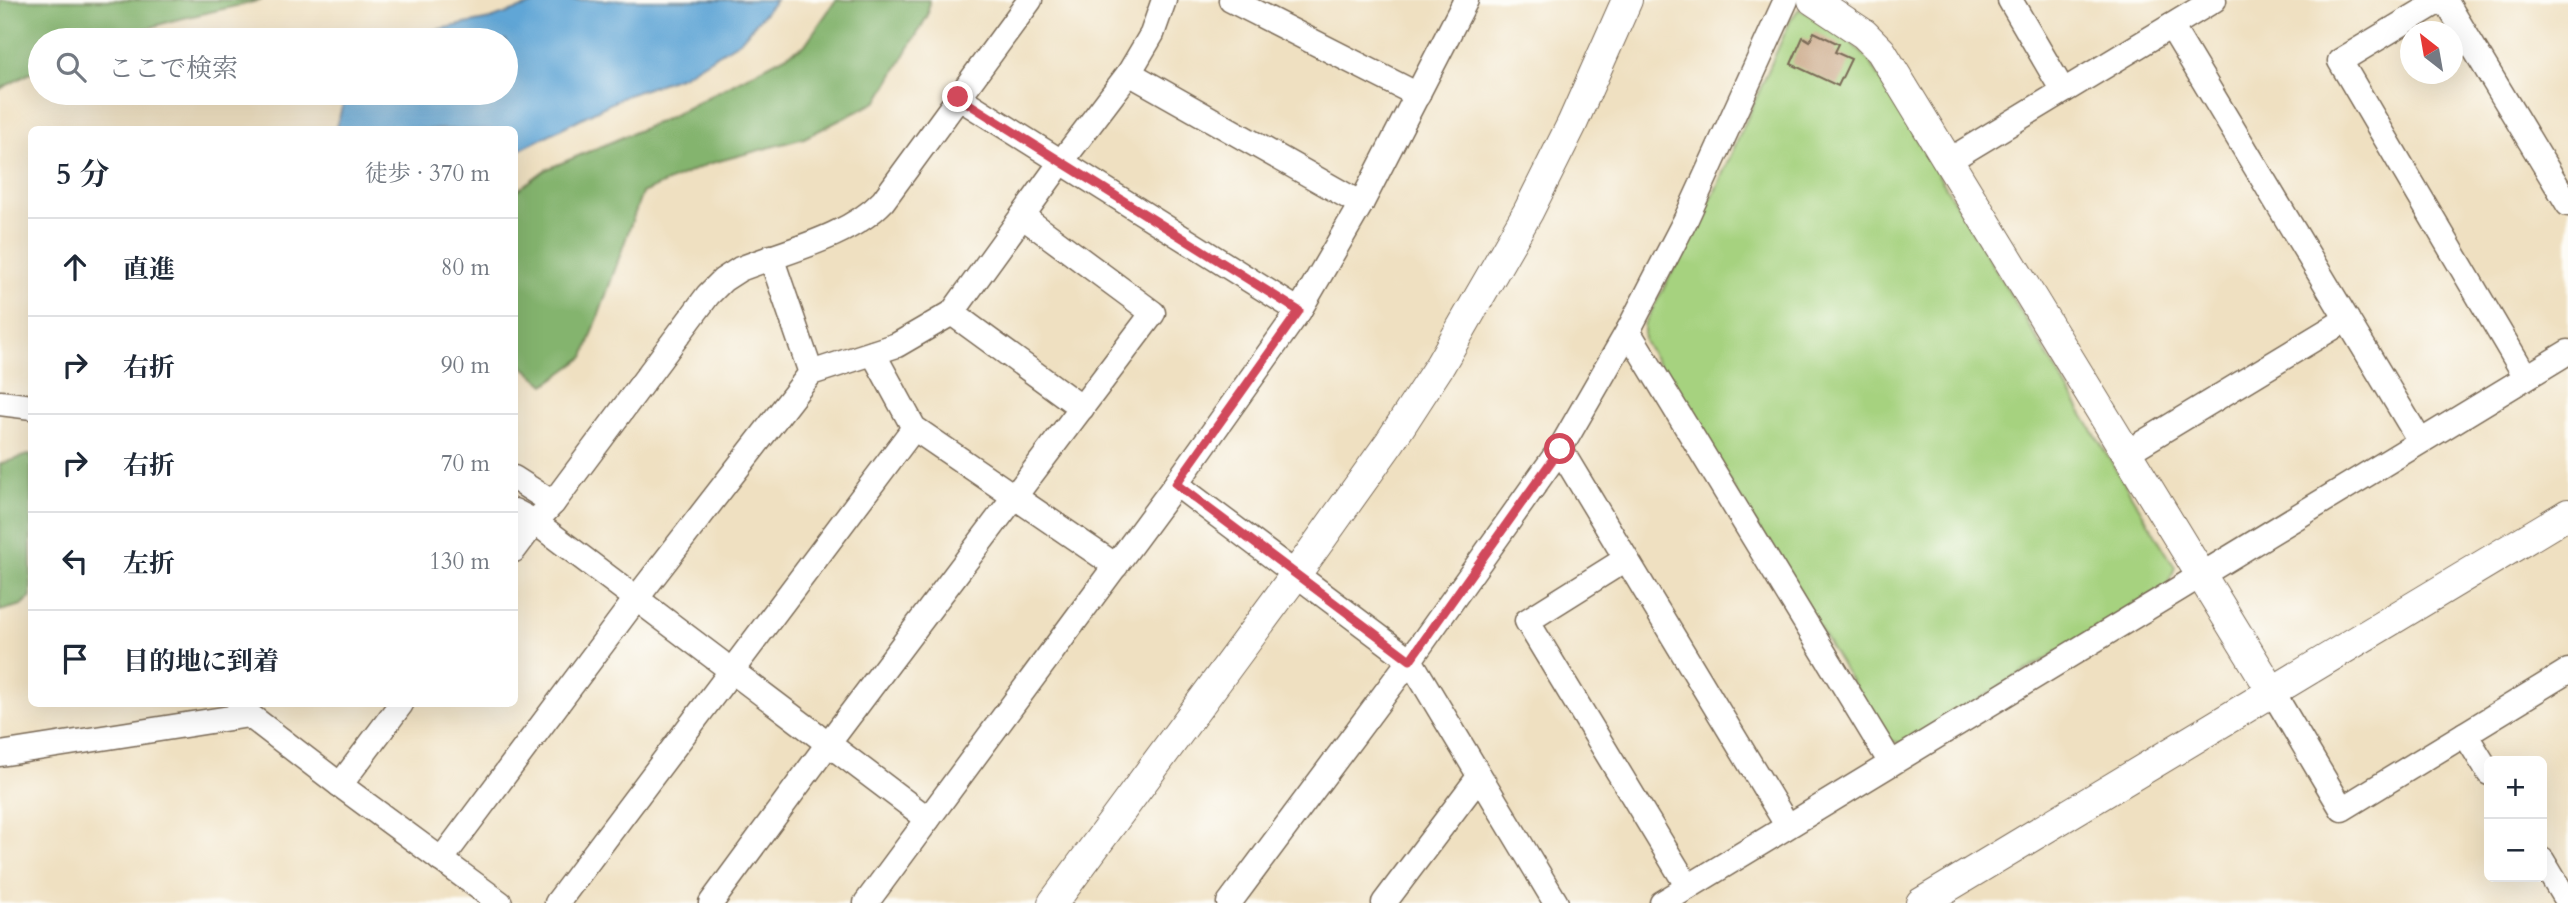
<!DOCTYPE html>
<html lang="ja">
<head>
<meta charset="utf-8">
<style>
	:root { --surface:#fff; --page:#f2f2f3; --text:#1f2937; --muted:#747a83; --line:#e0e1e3 }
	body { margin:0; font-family:Cardo,"Noto Serif JP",serif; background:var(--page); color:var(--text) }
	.controls { position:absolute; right:21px; bottom:21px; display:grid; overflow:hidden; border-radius:10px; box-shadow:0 7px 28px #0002 }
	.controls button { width:63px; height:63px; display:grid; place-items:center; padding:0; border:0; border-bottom:2px solid var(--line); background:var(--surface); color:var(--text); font:35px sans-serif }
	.compass { position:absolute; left:2400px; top:21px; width:63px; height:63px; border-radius:50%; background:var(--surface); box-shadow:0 7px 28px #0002; rotate:329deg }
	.stop { position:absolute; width:21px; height:21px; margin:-16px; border:5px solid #d1495b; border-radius:50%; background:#fff }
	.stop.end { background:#d1495b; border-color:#fff; box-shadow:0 2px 7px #0008 }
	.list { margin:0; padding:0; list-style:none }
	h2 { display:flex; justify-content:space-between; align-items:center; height:91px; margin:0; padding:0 28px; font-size:30px }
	h2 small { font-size:23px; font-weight:400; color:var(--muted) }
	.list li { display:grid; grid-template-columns:46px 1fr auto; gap:21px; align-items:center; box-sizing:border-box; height:98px; padding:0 28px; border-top:2px solid var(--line) }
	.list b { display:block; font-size:26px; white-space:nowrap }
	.list em { font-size:23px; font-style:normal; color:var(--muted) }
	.icon { flex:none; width:38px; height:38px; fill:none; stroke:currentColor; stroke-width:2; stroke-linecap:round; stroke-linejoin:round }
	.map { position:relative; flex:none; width:2568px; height:903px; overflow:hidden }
	.search { position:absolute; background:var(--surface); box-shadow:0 7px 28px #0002; left:28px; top:28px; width:490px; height:77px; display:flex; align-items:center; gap:18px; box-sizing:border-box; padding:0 24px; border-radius:38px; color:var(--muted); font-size:26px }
	.panel { position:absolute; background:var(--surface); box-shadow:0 7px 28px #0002; left:28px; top:126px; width:490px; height:581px; border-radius:10px }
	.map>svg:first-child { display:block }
</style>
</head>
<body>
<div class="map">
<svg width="2568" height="903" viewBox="0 0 2568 903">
	<rect width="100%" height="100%" fill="#fdfcf7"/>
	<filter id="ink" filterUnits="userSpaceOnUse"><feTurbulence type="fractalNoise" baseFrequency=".0143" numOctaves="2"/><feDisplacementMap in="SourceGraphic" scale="14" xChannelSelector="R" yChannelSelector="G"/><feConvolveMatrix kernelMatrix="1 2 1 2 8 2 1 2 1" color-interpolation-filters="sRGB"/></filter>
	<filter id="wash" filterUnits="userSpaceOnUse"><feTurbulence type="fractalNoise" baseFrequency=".00686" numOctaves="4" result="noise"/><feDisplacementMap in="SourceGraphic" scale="28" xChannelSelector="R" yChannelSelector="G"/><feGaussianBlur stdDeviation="1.57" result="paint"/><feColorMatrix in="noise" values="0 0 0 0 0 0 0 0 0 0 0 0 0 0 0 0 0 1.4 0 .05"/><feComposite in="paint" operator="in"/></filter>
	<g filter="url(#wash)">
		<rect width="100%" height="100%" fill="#efe0c1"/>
		<!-- green -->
		<path fill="#a6d27f" stroke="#707e4e" stroke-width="2" d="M 1799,9 L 1834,26 L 1869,60 L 2175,567 L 2168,585 L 1905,744 L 1887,740 L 1644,341 L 1644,325 L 1715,191 L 1791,19 Z"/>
		<!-- forest -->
		<g fill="#84b46e" stroke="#606f46" stroke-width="2">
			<path d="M 0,0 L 262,0 L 171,21 L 111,40 L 40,40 L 40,68 L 0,89 Z"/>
			<path d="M 836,0 L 929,0 L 928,15 L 878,101 L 804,138 L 708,164 L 642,193 L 584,357 L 545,385 L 515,359 L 515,192 L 545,170 L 668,118 L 804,46 Z"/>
			<path d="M 31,454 L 31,597 L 22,605 L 0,611 L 0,464 Z"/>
		</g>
		<!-- water -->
		<path fill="#60a6d6" stroke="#4e687a" stroke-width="2" d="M 546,0 L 776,0 L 740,41 L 682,76 L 625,96 L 515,152 L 514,130 L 336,129 L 346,93 L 506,93 L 506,40 L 361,40 L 363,35 L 430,31 L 490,19 Z"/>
		<g id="blocks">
			<!-- building -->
			<path fill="#c8a483" d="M 1814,32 L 1839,44 L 1835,52 L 1851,59 L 1838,86 L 1791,64 L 1803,37 L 1810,41 Z"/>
		</g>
	</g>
	<g filter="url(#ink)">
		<use href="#blocks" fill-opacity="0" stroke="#7a6a57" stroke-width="2"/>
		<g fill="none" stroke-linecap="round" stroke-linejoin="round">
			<!-- minor casing -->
			<g stroke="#7a6a57" stroke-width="27">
				<g id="minor">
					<path d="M 1231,0 L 1418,95"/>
					<path d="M 2010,0 L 2063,91"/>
					<path d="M 2441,0 L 2340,61 L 2526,377"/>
					<path d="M 2445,0 L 2568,204"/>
					<path d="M 2171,26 L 2420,441"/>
					<path d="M 1129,73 L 1361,204"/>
					<path d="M 958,97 L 1299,311"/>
					<path d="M 1948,161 L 2214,0"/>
					<path d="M 771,257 L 811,373"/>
					<path d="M 952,313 L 1082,408"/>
					<path d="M 1628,331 L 1891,763"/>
					<path d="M 873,353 L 914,428 L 1116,566"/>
					<path d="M 0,403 L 32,407"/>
					<path d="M 1560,449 L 1787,825"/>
					<path d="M 2126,453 L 2347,319"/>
					<path d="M 514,478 L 553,503"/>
					<path d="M 1176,484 L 1410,660 L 1556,903"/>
					<path d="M 514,511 L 535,522 L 928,819"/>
					<path d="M 514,550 L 535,522 L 553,503 L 708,295 L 723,280 L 740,269 C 786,251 849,237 883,201 L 1030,0"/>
					<path d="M 1626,559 L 1527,621 L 1688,887"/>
					<path d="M 2272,691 L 2342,809 L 2568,671"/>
					<path d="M 239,704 L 249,715 L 340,785 L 500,903"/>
					<path d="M 2465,734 L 2489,773"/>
					<path d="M 0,754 L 249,715"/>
					<path d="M 340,785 L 401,704"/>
					<path d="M 441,860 L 636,599 L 811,373 L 897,345 L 952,313 L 1062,161 L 1129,73 L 1152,34 L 1164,0"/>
					<path d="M 2542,860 L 2568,903"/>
					<path d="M 557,903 L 914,428"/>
					<path d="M 711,903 L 828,744 L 1153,313 L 1022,216"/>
					<path d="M 866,903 L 1176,484 L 1299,311 L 1361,204 L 1466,0"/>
					<path d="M 1229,903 L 1410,660 L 1560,449 L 1628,331 L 1686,219 L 1786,0"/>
					<path d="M 1384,903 L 1479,777"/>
					<path d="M 1662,903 L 2568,352"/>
				</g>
			</g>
			<!-- tertiary casing -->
			<g stroke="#7a6a57" stroke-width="32">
				<g id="tertiary">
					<path d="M 1813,0 L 1864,34 L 1881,51 L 2272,691"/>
					<path d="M 1053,903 L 1296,574 L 1390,442 L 1440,365 L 1528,212 L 1572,124 L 1627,0"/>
					<path d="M 1921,903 L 2568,514"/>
				</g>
			</g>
			<!-- minor -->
			<use href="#minor" stroke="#fff" stroke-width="24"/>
			<!-- tertiary -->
			<use href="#tertiary" stroke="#fff" stroke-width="30"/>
		</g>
	</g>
	<g fill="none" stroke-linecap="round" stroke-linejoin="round" filter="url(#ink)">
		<!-- route -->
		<path stroke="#d1495b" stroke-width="9" d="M 958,97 L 1299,311 L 1176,484 L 1410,660 L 1560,449"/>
	</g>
</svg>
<div class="controls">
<button>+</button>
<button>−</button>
</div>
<svg class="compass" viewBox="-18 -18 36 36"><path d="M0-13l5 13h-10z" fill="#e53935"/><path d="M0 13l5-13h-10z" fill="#747a83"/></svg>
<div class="stop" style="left:1560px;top:449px"></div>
<div class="stop end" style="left:958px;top:97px"></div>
<div class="search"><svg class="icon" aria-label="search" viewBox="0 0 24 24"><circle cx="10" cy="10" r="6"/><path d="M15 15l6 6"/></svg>ここで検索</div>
<section class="panel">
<h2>5 分<small>徒歩 · 370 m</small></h2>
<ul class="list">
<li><svg class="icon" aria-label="ahead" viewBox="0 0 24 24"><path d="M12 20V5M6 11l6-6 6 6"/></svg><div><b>直進</b></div><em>80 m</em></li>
<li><svg class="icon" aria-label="right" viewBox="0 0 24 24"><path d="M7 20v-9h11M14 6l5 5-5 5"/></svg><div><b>右折</b></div><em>90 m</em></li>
<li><svg class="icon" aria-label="right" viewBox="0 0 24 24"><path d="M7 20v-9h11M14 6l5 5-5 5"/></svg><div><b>右折</b></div><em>70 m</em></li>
<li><svg class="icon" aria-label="left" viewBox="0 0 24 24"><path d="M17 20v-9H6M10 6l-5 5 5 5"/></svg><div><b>左折</b></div><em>130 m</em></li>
<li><svg class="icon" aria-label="arrive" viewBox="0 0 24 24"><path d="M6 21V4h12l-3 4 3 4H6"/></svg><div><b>目的地に到着</b></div></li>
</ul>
</section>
</div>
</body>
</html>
